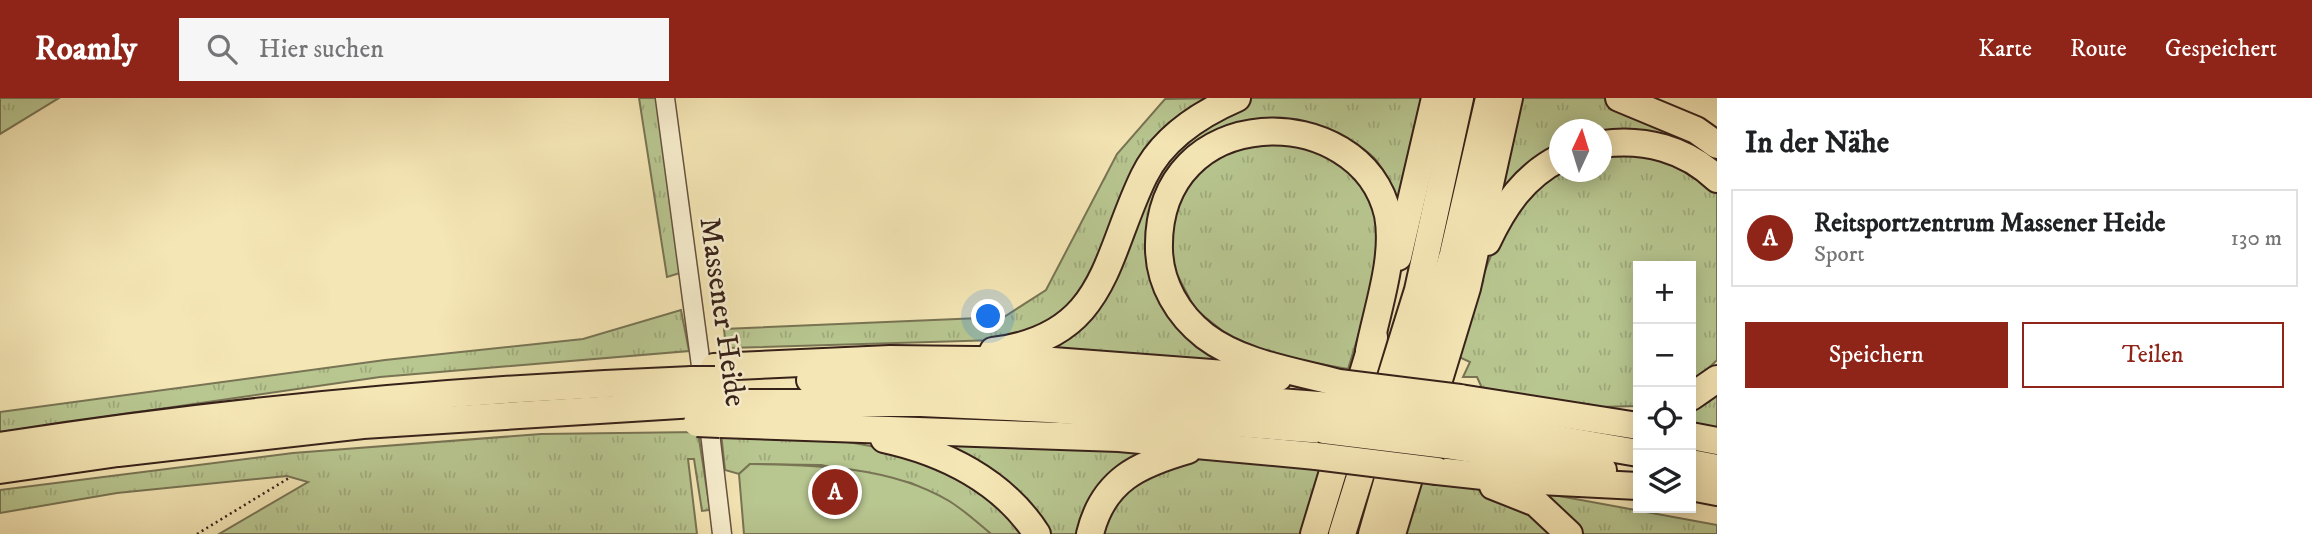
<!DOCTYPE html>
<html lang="de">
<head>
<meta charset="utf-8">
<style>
	:root { --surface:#fff; --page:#f6f6f6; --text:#202124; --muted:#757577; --line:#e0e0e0; --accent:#8f2418 }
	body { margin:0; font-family:"IM FELL DW Pica",serif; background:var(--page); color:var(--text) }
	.controls { position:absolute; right:21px; bottom:21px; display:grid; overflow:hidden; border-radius:0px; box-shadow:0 4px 18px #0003 }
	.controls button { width:63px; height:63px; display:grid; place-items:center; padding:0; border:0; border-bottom:2px solid var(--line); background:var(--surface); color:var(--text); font:35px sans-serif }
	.compass { position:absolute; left:1549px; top:21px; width:63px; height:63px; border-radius:50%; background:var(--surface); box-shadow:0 4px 18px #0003; rotate:4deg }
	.you { position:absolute; left:989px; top:219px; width:24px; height:24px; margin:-18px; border:5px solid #fff; border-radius:50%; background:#1a73e8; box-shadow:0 0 0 10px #1a73e833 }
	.badge { display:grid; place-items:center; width:46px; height:46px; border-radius:50%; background:var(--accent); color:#fff; font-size:23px; font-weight:700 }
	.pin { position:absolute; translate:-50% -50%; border:4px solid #fff; box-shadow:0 2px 7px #0006 }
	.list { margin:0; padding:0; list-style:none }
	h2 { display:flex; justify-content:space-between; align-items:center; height:91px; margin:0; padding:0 28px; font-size:30px }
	h2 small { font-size:23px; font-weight:400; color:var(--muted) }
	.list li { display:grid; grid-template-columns:46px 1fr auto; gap:21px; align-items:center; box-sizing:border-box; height:98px; margin:0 14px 14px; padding:0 14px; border:2px solid var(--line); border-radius:0px }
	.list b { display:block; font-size:26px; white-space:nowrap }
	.list p { margin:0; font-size:23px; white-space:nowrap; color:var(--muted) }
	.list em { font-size:23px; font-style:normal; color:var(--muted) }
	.actions { display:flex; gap:14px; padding:21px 28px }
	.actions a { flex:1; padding:16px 0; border:2px solid var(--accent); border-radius:0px; text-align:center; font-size:24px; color:var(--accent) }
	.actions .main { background:var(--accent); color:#fff }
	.icon { flex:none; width:38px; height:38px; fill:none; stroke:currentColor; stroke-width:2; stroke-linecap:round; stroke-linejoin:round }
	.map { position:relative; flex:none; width:1717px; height:436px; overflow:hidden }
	header { display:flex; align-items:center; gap:42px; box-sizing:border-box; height:98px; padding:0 35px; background:var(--accent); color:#fff }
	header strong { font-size:33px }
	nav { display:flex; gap:38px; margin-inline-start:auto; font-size:24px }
	.search { width:490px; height:63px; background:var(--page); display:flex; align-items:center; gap:18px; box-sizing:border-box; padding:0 24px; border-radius:0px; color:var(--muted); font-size:26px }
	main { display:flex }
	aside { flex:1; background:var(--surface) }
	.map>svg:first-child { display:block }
</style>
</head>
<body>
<header>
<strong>Roamly</strong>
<div class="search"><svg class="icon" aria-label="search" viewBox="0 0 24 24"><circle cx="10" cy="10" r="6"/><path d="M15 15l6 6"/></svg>Hier suchen</div>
<nav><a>Karte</a><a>Route</a><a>Gespeichert</a></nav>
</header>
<main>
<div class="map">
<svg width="1717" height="436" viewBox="0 0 1717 436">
	<defs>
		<pattern id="grass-tufts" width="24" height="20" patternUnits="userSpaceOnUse" patternTransform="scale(1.75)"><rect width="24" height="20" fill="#b8c690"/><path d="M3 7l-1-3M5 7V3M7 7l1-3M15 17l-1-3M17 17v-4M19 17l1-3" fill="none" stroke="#9faa7c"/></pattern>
	</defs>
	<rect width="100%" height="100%" fill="#f5e6b5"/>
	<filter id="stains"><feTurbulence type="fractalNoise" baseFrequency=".00286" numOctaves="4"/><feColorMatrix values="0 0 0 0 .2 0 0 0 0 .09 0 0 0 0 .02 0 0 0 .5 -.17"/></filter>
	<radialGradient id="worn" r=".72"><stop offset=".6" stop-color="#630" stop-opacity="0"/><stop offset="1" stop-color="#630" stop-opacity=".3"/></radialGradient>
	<!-- grass -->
	<g fill="url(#grass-tufts)" stroke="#787454" stroke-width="2">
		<path d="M 0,0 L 59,0 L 0,36 Z"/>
		<path d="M 639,0 L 658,0 L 680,175 L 667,179 Z"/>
		<path d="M 1216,0 L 1189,13 L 1097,175 L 1074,206 L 1042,230 L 998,242 L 726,250 L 724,231 L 1004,219 L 1046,192 L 1117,56 L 1165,1 Z"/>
		<path d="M 1247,0 L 1426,0 L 1401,113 C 1394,94 1388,77 1375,61 C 1313,0 1186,10 1157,102 C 1151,119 1146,143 1151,160 C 1155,173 1222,247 1235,263 L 1024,252 L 1046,244 L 1135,119 L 1179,44 Z"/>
		<path d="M 1519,0 L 1614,0 L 1717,54 L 1717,71 L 1602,37 L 1602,32 L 1560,32 L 1559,48 L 1496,104 Z"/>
		<path d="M 1277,32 L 1357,69 L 1381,135 L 1375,183 L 1348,271 L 1286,260 L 1235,243 L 1195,211 L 1170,163 L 1170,116 L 1212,54 Z"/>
		<path d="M 1631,53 L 1675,63 L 1717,93 L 1717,262 L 1691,287 L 1691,168 L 1638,168 L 1638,308 L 1599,309 L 1482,290 L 1477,279 L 1463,279 L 1470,264 L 1459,259 C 1472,207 1502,94 1558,74 C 1570,70 1589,74 1602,74 L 1602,55 Z"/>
		<path d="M 681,212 L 689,253 L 380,279 L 0,334 L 0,314 L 385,262 L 583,241 Z"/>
		<path d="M 1717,290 L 1717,333 L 1691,327 L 1691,305 Z"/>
		<path d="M 698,334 L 710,412 L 702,413 L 694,361 L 688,361 L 697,436 L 219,436 L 308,384 L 287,378 L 117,395 L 0,415 L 0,392 L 293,355 L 541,336 Z"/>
		<path d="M 721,335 C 828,339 954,341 1023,436 L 991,436 L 949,403 L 911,385 L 821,367 L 750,366 L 739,376 L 725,372 Z"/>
		<path d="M 923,339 L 1153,352 L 1086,436 L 1041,436 Z"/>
		<path d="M 1191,358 L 1321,370 L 1301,436 L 1101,436 L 1119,394 Z"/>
		<path d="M 1418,382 L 1480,390 L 1507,398 L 1562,436 L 1405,436 Z"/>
		<path d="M 1532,393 L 1717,427 L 1717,436 L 1576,436 Z"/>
	</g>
	<!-- pitch -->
	<path fill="#b8c690" stroke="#787454" stroke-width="2" d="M 750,366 C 816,367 890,368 949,403 C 964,412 978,425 991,436 L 744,436 L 739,376 Z"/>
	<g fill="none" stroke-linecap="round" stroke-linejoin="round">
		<!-- tertiary casing -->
		<g stroke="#665240" stroke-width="21">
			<g id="tertiary">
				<path d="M 665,0 L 704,290"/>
				<path d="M 708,318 L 722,436"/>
			</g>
		</g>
		<!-- motorway casing -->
		<g stroke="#372119" stroke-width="30">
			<g id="motorway">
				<path d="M 1619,0 L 1696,32 L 1717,47"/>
				<path d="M 1602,46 C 1644,40 1686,51 1717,81"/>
				<path d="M 1487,144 C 1504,108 1524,78 1560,60"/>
				<path d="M 1398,159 L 1435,0"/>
				<path d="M 993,253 C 1107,239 1104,160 1144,78 C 1162,41 1200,16 1237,0"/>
				<path d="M 714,269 L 890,261 L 1053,263 L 1278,280"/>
				<path d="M 810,282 L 1049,286 L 1332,308"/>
				<path d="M 1339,285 C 1295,273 1242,266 1205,238 C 1178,217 1160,186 1159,152 C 1155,1 1361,0 1388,117 C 1396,160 1377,211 1369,253"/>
				<path d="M 1691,299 L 1717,281"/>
				<path d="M 1460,300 L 1638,328"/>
				<path d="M 718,305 L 921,305 L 1048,311 L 1324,332"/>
				<path d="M 1453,323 L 1638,355"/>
				<path d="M 720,326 L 1119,340 L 1316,358"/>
				<path d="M 1691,338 L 1717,343"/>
				<path d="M 884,341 C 944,354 1003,383 1037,436"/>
				<path d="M 1446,347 L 1603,372"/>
				<path d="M 0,348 C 229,312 461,291 692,282"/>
				<path d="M 1691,365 L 1717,370"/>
				<path d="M 0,372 L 118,355 L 363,327 L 695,306"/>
				<path d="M 1437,373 L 1520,382 L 1638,388"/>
				<path d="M 1493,388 L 1536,405 L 1569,436"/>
				<path d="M 1691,389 L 1717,394"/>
				<path d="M 1090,436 C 1103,382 1139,366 1188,352"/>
				<path d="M 1314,436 L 1374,239"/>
				<path d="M 1342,436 L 1418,192 L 1460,0"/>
				<path d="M 1372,436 L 1453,156 L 1489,0"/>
				<path d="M 1392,436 L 1467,190 L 1509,0"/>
			</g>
		</g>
		<!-- path -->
		<path stroke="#372119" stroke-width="2.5" stroke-dasharray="2 3.5" stroke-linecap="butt" d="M 197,436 L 289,380"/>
		<!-- tertiary -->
		<use href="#tertiary" stroke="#f8efcf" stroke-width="18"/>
		<!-- motorway -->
		<use href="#motorway" stroke="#f5e6b5" stroke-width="26"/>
		<!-- motorway-bridge casing -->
		<g stroke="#372119" stroke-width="30" stroke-linecap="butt">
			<g id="motorway-bridge">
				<path d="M 692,282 L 715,282"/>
				<path d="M 1339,285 L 1460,300"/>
				<path d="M 695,306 L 718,305"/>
				<path d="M 1332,308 L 1453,323"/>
				<path d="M 697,325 L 720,326"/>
				<path d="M 1324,332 L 1446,347"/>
				<path d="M 1316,358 L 1437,373"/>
			</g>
		</g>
		<!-- motorway-bridge -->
		<use href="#motorway-bridge" stroke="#f5e6b5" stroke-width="26"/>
	</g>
	<g text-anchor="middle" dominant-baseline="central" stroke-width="5" stroke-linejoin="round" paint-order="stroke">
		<!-- street labels -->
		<g font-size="30" fill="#372119" stroke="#f8efcf">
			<text transform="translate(722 214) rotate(82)">Massener Heide</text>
		</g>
	</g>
	<rect width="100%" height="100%" filter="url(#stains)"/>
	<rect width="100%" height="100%" fill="url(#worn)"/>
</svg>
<div class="controls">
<button>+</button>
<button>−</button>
<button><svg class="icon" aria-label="locate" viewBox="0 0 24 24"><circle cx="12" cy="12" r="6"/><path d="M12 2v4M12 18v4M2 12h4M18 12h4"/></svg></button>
<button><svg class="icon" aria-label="layers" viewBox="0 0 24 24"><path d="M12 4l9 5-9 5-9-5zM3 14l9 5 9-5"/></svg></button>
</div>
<svg class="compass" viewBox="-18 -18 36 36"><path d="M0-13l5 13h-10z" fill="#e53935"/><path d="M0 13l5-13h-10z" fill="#757577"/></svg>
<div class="you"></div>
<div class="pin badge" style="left:835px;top:394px">A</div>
</div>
<aside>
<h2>In der Nähe<small></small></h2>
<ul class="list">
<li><span class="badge">A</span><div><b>Reitsportzentrum Massener Heide</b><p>Sport</p></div><em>130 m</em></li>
</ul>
<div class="actions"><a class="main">Speichern</a><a>Teilen</a></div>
</aside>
</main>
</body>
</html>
